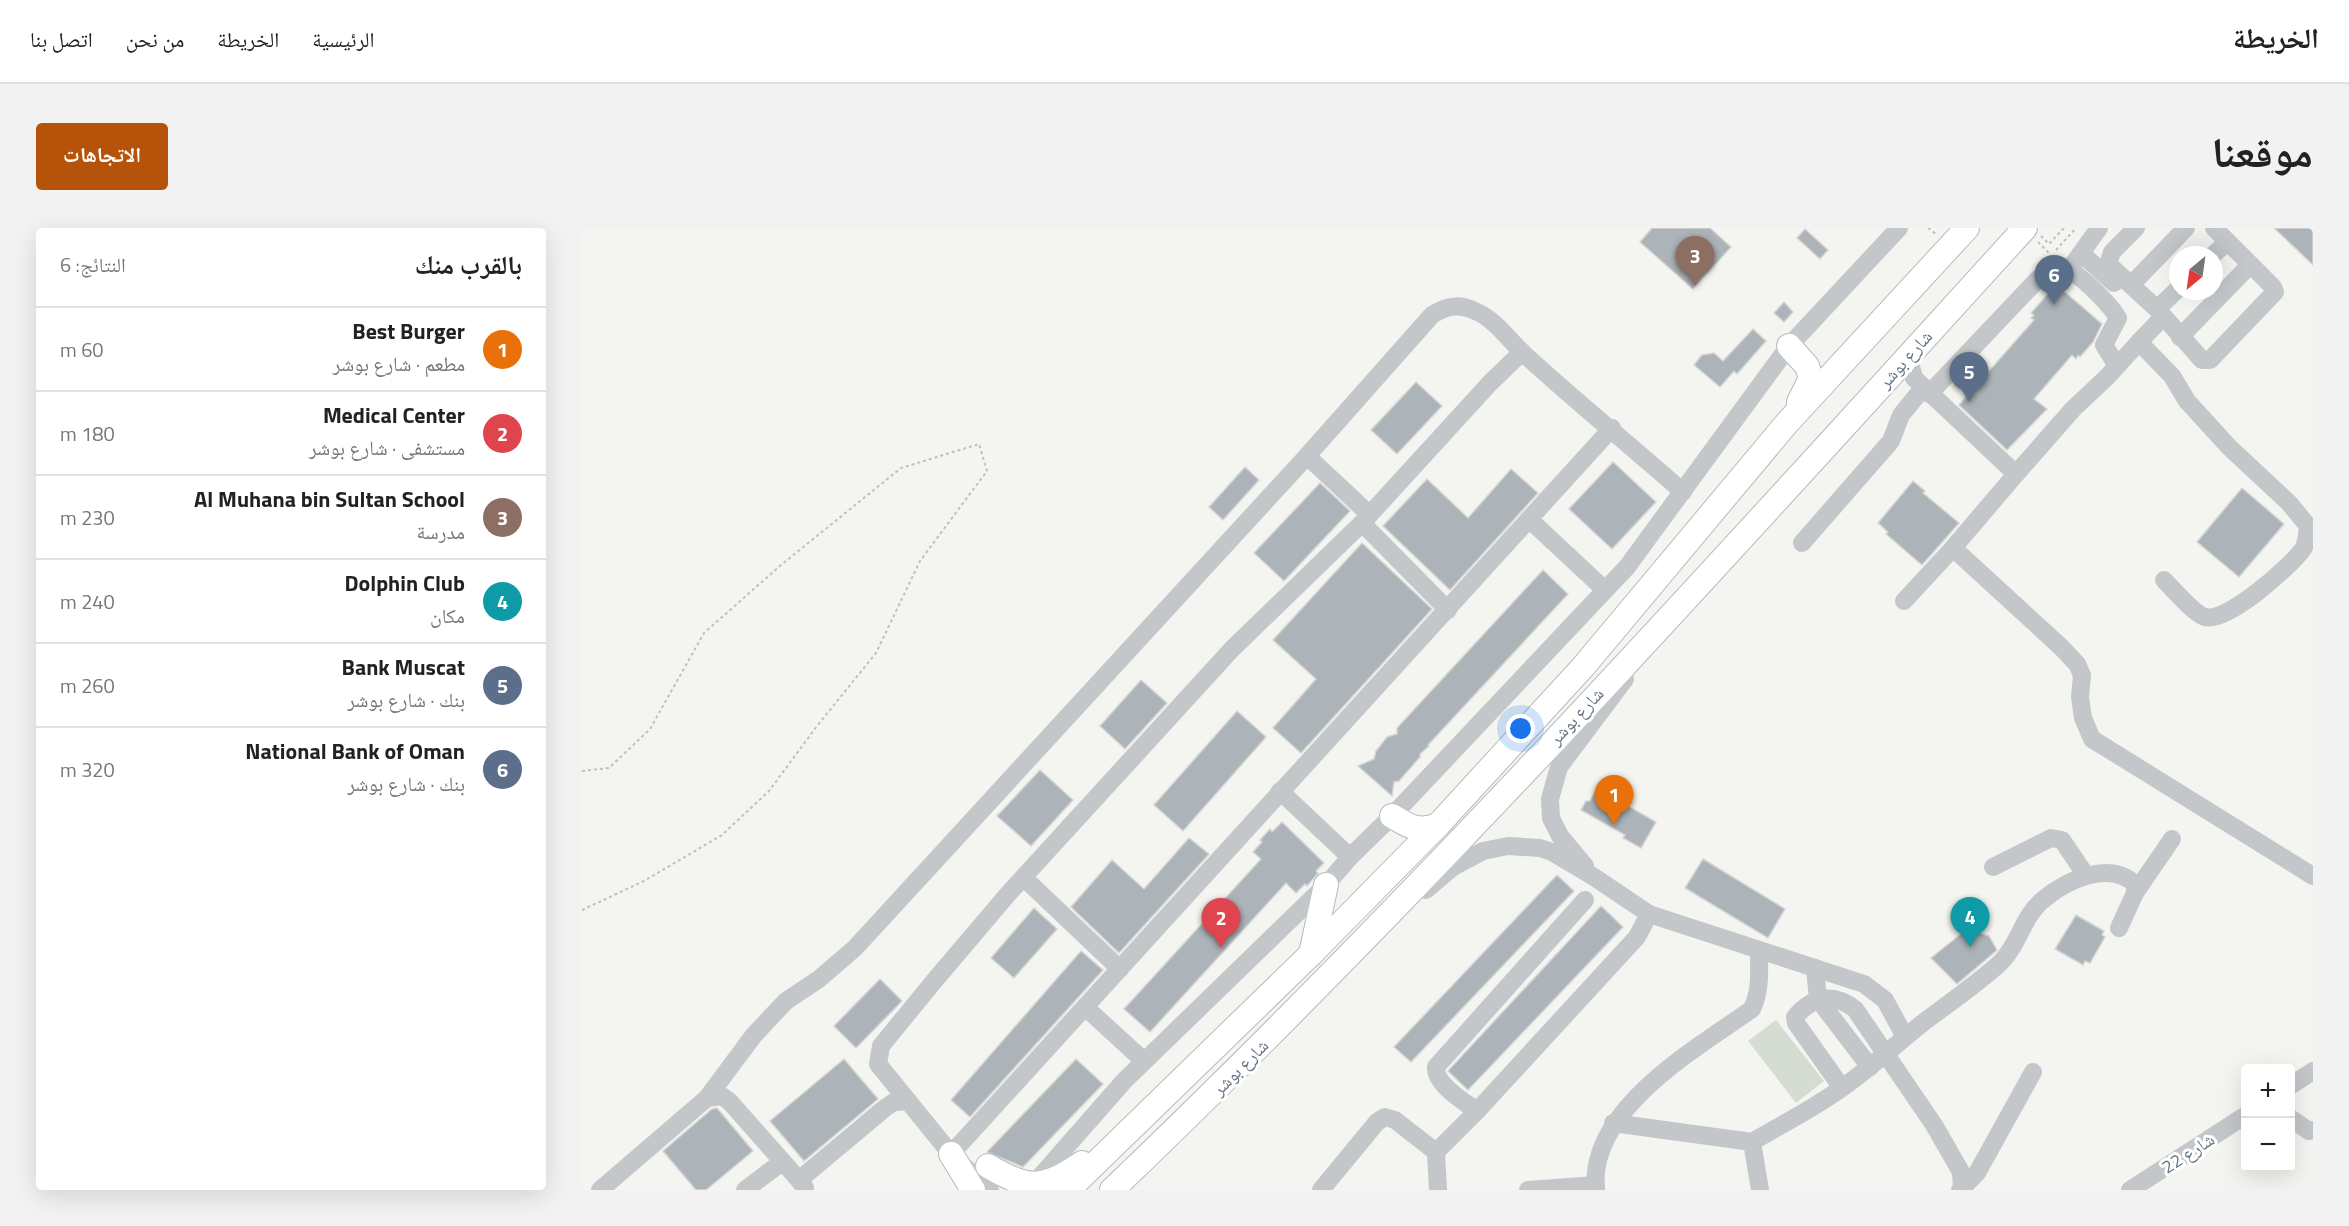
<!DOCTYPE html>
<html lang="ar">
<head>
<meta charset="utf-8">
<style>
	:root { --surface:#fff; --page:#f2f2f2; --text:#222; --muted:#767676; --line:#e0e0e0; --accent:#b45309 }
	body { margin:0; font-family:"Titillium Web","Noto Naskh Arabic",sans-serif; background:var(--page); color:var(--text); direction:rtl }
	.controls { position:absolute; right:18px; bottom:18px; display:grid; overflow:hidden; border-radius:6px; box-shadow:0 6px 24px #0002 }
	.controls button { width:54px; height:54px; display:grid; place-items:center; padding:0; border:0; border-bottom:2px solid var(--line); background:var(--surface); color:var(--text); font:30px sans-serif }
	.compass { position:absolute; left:1587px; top:18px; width:54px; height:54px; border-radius:50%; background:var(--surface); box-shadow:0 6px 24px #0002; rotate:209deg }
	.you { position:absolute; left:939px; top:501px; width:21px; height:21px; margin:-15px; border:4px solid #fff; border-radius:50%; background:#1a73e8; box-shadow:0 0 0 9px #1a73e833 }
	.badge { display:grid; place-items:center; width:39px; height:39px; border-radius:50%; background:var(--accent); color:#fff; font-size:20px; font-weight:700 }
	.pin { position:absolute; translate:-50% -50px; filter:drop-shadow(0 2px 3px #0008) }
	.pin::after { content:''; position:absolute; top:32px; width:21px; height:18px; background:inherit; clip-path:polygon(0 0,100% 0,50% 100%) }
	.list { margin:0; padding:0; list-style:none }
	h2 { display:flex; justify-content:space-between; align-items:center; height:78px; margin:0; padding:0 24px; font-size:26px }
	h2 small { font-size:20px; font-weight:400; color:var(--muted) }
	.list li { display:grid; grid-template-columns:39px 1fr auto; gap:18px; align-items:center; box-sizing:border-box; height:84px; padding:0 24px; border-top:2px solid var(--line) }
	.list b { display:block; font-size:22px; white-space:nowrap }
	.list p { margin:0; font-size:20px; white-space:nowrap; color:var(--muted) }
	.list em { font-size:20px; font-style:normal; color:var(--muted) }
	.map { position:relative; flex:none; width:1731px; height:962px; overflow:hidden; direction:ltr; border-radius:6px }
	header { display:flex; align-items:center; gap:36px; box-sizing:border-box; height:84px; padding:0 30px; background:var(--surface); border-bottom:2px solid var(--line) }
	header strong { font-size:28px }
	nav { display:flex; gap:33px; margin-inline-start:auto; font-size:21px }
	.intro { display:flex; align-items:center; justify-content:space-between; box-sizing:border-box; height:144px; padding:0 36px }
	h1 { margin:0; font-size:42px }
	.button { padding:15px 27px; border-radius:6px; background:var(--accent); color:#fff; font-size:21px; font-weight:700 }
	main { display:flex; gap:36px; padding:0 36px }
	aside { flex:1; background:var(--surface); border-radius:6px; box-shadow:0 6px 24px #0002 }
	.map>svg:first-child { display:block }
</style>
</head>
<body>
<header>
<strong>الخريطة</strong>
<nav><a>الرئيسية</a><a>الخريطة</a><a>من نحن</a><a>اتصل بنا</a></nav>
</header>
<div class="intro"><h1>موقعنا</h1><a class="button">الاتجاهات</a></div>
<main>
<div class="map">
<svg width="1731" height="962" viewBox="0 0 1731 962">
	<rect width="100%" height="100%" fill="#f4f5f0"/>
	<!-- green -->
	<path fill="#d5dcd1" d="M 1194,792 L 1242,853 L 1214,875 L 1166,813 Z"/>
	<!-- building -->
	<g fill="#acb3b9" stroke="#d5d6d3" stroke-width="1.5">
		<path d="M 1070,0 L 1128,0 L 1149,19 L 1111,61 L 1058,14 Z"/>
		<path d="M 1692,0 L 1731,0 L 1731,37 Z"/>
		<path d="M 1223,1 L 1246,22 L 1238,31 L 1215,10 Z"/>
		<path d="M 1476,58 L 1520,96 L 1511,114 L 1498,129 L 1496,127 L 1494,131 L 1490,127 L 1452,171 L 1465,181 L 1425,222 L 1377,177 L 1452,92 L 1449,90 L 1452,87 L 1449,85 L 1471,60 L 1473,61 Z"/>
		<path d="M 1202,74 L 1211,84 L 1202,94 L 1192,85 Z"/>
		<path d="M 1171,101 L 1184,113 L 1155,146 L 1152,143 L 1138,159 L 1112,137 L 1120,127 L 1132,125 L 1141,133 Z"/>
		<path d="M 834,154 L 860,178 L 815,226 L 789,202 Z"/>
		<path d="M 1031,234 L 1074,274 L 1030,321 L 987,281 Z"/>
		<path d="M 663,239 L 677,252 L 641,292 L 627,279 Z"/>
		<path d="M 929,241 L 956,265 L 868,362 L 801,298 L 845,251 L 886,290 Z"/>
		<path d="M 1331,253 L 1343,263 L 1341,265 L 1377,295 L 1340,337 L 1304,306 L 1306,304 L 1296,295 Z"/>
		<path d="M 738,255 L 768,283 L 702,353 L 672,325 Z"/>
		<path d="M 1660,260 L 1702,296 L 1657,349 L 1615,314 Z"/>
		<path d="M 780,315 L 850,381 L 719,525 L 691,500 L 734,451 L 691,412 Z"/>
		<path d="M 961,342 L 986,366 L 846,517 L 847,518 L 838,526 L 838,529 L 817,553 L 812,554 L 810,568 L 776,538 L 792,531 L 794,523 L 805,509 L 815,506 L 815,500 Z"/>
		<path d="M 559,452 L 585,475 L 543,521 L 518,498 Z"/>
		<path d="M 655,483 L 684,509 L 601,603 L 572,577 Z"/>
		<path d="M 458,542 L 491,572 L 449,618 L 415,588 Z"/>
		<path d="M 1015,560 L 1074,594 L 1059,620 L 1041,610 L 1043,607 L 999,582 L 1004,573 L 1008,573 Z"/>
		<path d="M 700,594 L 742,635 L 734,643 L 736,645 L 725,658 L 723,656 L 714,665 L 704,655 L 568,804 L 542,781 L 679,631 L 671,624 L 680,614 L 678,612 L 688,601 L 690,604 Z"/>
		<path d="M 607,610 L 627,626 L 537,725 L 489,679 L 530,632 L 562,661 Z"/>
		<path d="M 1121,631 L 1203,681 L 1186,710 L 1103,660 Z"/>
		<path d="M 975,647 L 992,663 L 829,834 L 812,819 Z"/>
		<path d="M 1019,678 L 1041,699 L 886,862 L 866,843 Z"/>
		<path d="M 452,680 L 475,701 L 432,750 L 409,730 Z"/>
		<path d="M 1494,687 L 1522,703 L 1520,707 L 1523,709 L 1508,735 L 1503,733 L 1501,737 L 1473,721 Z"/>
		<path d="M 1385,701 L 1407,708 L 1415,722 L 1375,756 L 1349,730 Z"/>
		<path d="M 499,723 L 521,742 L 388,889 L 369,872 Z"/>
		<path d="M 298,751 L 320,773 L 274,820 L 252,798 Z"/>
		<path d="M 262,831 L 296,871 L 222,933 L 188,893 Z"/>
		<path d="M 494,831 L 521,856 L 441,939 L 405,924 Z"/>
		<path d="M 135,880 L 171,923 L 124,962 L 114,962 L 81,923 L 130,881 Z"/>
	</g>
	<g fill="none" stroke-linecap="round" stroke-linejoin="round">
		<!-- major casing -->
		<g stroke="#b6babe" stroke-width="26">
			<g id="major">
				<path d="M 1207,118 L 1225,138 L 1229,150 L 1217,174"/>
				<path d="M 810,588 C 826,598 837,605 856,597"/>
				<path d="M 729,726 L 744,657"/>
				<path d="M 369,926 L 391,962"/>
				<path d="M 406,938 C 447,962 461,962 500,935"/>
				<path d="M 486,962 L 729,726 L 856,597 L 1001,439 L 1205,195 L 1385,0"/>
				<path d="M 530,962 C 850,656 1145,327 1443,0"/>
			</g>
		</g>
		<!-- path -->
		<g stroke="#bdbfc1" stroke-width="2" stroke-dasharray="3 3" stroke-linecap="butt">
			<path d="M 1346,0 L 1354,6"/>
			<path d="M 1459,8 L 1467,16 L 1482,0"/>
			<path d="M 1456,14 L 1467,25"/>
			<path d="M 1474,22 L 1494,0"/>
			<path d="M 0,543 L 27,540 L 68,501 L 122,405 L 199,337 L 319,240 L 397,216 L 405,243 L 338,333 L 294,425 L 235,498 L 187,563 L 140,607 L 62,653 L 0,682"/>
		</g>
		<!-- minor -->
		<g stroke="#c4c7ca" stroke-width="18">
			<path d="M 1554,0 L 1530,24 L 1526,36 L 1575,81 L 1620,132 L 1628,132 L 1693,64 L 1691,59 L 1632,0"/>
			<path d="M 1499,25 L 1532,55"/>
			<path d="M 1631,27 L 1645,14"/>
			<path d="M 1492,35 L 1517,0"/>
			<path d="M 1549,57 L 1604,0"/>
			<path d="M 1575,81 L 1596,61"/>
			<path d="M 1598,109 L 1668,37"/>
			<path d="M 1557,114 L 1581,89"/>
			<path d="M 1332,122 L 1328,134 L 1332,150 L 1434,246 L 1491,181 L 1525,149 L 1557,114 L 1590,148 L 1605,173 L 1647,219 L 1707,275 L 1726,298 C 1725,306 1725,315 1721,321 C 1708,339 1645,395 1623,389 C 1612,386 1591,361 1582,352"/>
			<path d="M 1347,166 L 1456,51 C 1462,47 1470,40 1477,39 C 1491,37 1529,78 1536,90 L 1522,117 L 1535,138"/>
			<path d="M 725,228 L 850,87 C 865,78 877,75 893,83 C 913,91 926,111 941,125 C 993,173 1048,217 1101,264"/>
			<path d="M 947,291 L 1023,362"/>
			<path d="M 780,295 L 866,382"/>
			<path d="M 1220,315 L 1309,213 L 1319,187 L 1341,160"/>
			<path d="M 1371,320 L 1479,419 L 1495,436 L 1500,447 L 1498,469 L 1501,490 L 1510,511 L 1731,648"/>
			<path d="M 1322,373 L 1371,320 L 1434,246"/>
			<path d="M 698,563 L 768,629"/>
			<path d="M 1003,638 L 978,608 L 969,590 L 968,571 L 977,539 L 1043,451"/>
			<path d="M 1411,639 L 1469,610 L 1480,612 L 1503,646"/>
			<path d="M 442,650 L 538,741"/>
			<path d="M 844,662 L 871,639 L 901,623 L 926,618 L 958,620 L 970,624 L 1012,649 L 1067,686 L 1282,756 L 1303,772 L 1323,809"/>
			<path d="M 1553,665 L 1590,611"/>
			<path d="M 1233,740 L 1236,771 L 1288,839"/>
			<path d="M 503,779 L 562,833"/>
			<path d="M 1708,858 L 1731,843"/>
			<path d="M 1260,860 L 1214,795 L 1213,789 C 1231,768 1251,764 1273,781 L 1352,897 L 1379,944 L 1380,960"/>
			<path d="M 125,870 L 172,807 L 204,773 L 237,751 L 273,720 L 725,228 L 787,286"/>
			<path d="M 326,873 L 296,836 L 299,818 L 353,752 L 426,666 L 650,421 L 780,295 L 908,155 L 940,124"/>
			<path d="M 895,883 C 883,874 852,856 854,839 L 1003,672"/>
			<path d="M 1708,890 L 1727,903 L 1731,902"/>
			<path d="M 1031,895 L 1170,914 L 1178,962"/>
			<path d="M 1170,914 C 1192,901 1215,889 1237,875 C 1275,852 1308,821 1342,794 C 1367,775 1395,756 1418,735 C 1437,717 1441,687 1462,671 C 1485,652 1527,632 1553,656 L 1553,665 L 1537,700"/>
			<path d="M 854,924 L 895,883 L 1055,709 L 1067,686"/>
			<path d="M 369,926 L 1030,200"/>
			<path d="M 450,958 L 542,853 L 744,657 L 768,629 L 810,588 L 1045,339 L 1207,118 L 1317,0"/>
			<path d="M 223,960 L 217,952 L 303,880 L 312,874 L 326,873 L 369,926 L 408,962"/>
			<path d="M 18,962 L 125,870 L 140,868 L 148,874 L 217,952"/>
			<path d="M 163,962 L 200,934"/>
			<path d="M 739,962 L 795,894 L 803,889 L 813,892 L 854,924 L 856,962"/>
			<path d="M 946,962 L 1014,957"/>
			<path d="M 1014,962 C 1005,882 1114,821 1170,781 C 1179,762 1177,743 1177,723"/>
			<path d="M 1378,962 L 1395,945 L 1451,844"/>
			<path d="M 1548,962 L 1664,887"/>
		</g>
		<!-- major -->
		<use href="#major" stroke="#fff" stroke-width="24"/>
	</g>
	<g text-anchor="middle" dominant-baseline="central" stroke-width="6" stroke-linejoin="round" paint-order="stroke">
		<!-- street labels -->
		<g font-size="18" fill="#627383" stroke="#fff">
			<text transform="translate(1323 131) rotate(-48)">شارع بوشر</text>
			<text transform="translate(994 488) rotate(-47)">شارع بوشر</text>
			<text transform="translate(658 839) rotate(-45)">شارع بوشر</text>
			<text transform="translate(1606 925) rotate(-33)">شارع 22</text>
		</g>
	</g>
</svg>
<div class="controls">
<button>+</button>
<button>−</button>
</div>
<svg class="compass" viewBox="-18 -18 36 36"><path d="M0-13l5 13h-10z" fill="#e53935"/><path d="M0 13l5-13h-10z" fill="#767676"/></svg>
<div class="you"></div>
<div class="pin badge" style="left:1032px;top:597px;background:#e8710a">1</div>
<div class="pin badge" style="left:639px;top:720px;background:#e0444e">2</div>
<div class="pin badge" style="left:1113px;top:58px;background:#8d6e63">3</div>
<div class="pin badge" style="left:1388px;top:719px;background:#0f9aa8">4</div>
<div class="pin badge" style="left:1387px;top:174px;background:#5c6f8a">5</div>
<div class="pin badge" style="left:1472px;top:77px;background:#5c6f8a">6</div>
</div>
<aside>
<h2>بالقرب منك<small>النتائج: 6</small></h2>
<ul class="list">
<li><span class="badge" style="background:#e8710a">1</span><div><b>Best Burger</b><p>مطعم · شارع بوشر</p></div><em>60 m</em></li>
<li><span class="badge" style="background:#e0444e">2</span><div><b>Medical Center</b><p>مستشفى · شارع بوشر</p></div><em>180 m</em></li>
<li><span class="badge" style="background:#8d6e63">3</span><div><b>Al Muhana bin Sultan School</b><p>مدرسة</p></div><em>230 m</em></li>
<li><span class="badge" style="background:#0f9aa8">4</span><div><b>Dolphin Club</b><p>مكان</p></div><em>240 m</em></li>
<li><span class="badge" style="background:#5c6f8a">5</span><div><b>Bank Muscat</b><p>بنك · شارع بوشر</p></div><em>260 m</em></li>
<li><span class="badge" style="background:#5c6f8a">6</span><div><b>National Bank of Oman</b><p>بنك · شارع بوشر</p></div><em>320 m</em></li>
</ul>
</aside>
</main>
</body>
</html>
